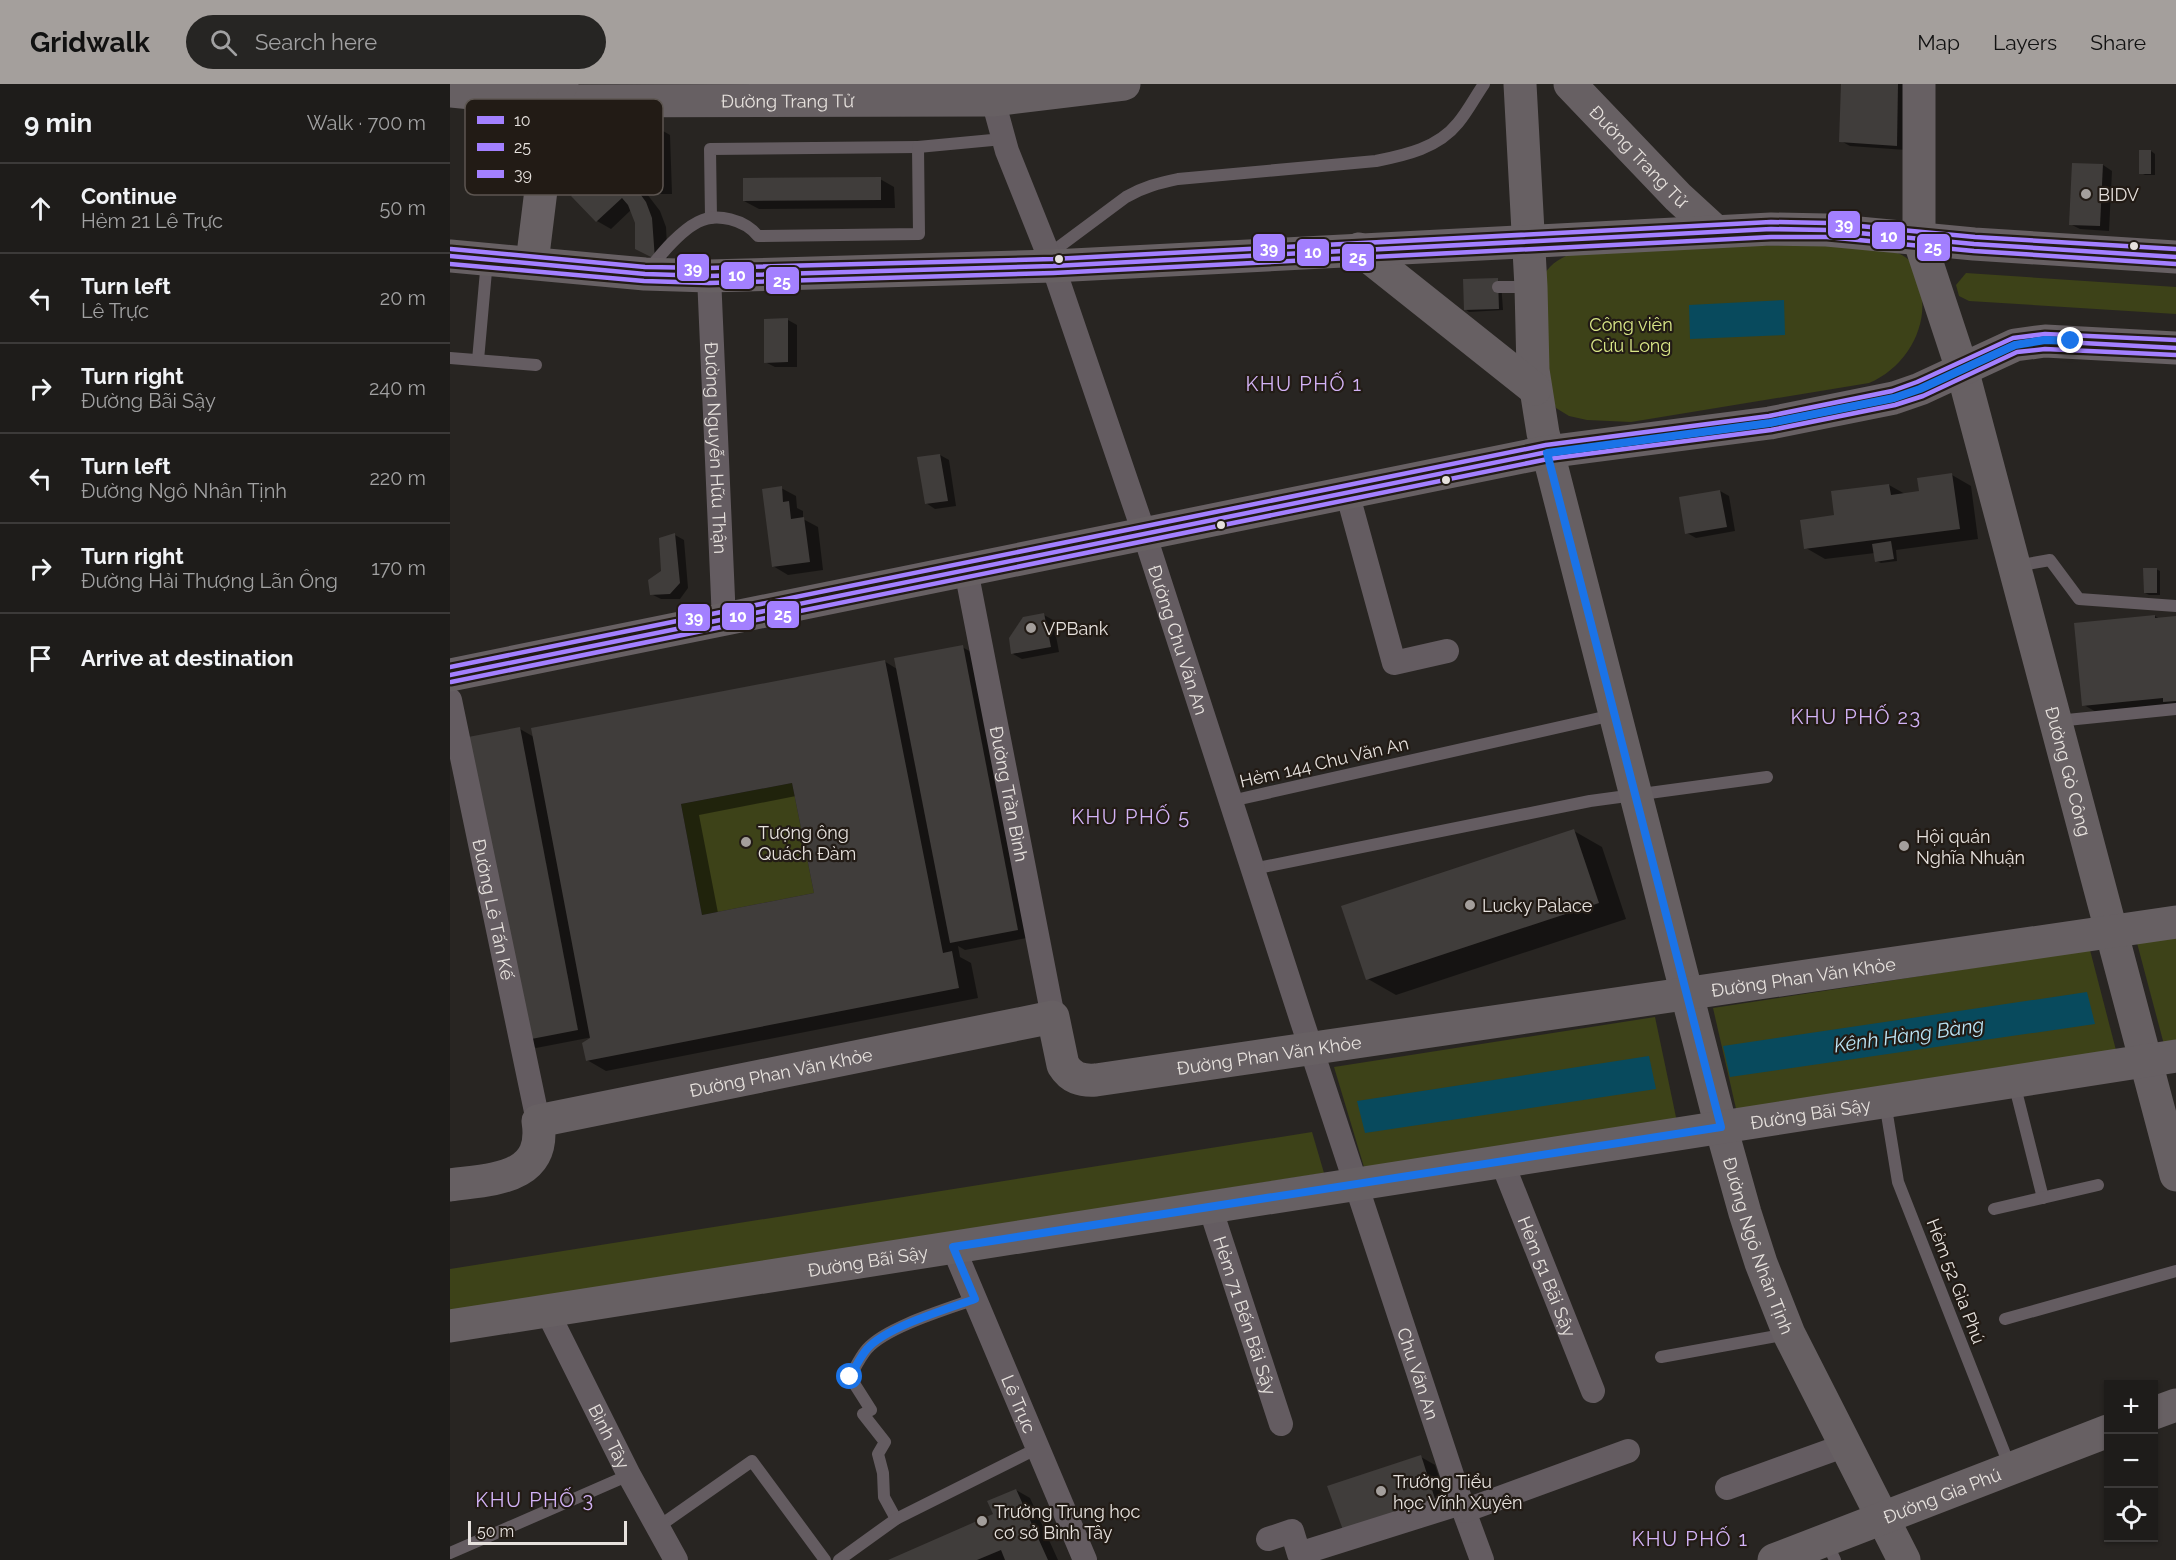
<!DOCTYPE html>
<html lang="en">
<head>
<meta charset="utf-8">
<style>
	:root { --surface:#1e1c1a; --page:#262523; --text:#f1f3f6; --muted:#a1a1a2; --line:#3c3a39; --accent:#a49f9c }
	body { margin:0; font-family:Raleway,sans-serif; background:var(--page); color:var(--text) }
	.controls { position:absolute; right:18px; bottom:18px; display:grid; overflow:hidden; border-radius:0px; box-shadow:0 2px 4px #0004 }
	.controls button { width:54px; height:54px; display:grid; place-items:center; padding:0; border:0; border-bottom:2px solid var(--line); background:var(--surface); color:var(--text); font:30px sans-serif }
	.scale { position:absolute; left:18px; bottom:15px; width:159px; box-sizing:border-box; padding-left:6px; border:3px solid #e6e1dd; border-top:0; font-size:16px; line-height:21px; white-space:nowrap; color:#e6e1dd; -webkit-text-stroke:4px #221b15; paint-order:stroke }
	.stop { position:absolute; width:18px; height:18px; margin:-14px; border:4px solid #1a73e8; border-radius:50%; background:#fff }
	.stop.end { background:#1a73e8; border-color:#fff; box-shadow:0 2px 6px #0008 }
	.list { margin:0; padding:0; list-style:none }
	h2 { display:flex; justify-content:space-between; align-items:center; height:78px; margin:0; padding:0 24px; font-size:26px }
	h2 small { font-size:20px; font-weight:400; color:var(--muted) }
	.list li { display:grid; grid-template-columns:39px 1fr auto; gap:18px; align-items:center; box-sizing:border-box; height:90px; padding:0 24px; border-top:2px solid var(--line) }
	.list b { display:block; font-size:22px; white-space:nowrap }
	.list p { margin:0; font-size:20px; white-space:nowrap; color:var(--muted) }
	.list em { font-size:20px; font-style:normal; color:var(--muted) }
	.icon { flex:none; width:33px; height:33px; fill:none; stroke:currentColor; stroke-width:2; stroke-linecap:round; stroke-linejoin:round }
	.map { position:relative; flex:none; width:1726px; height:1476px; overflow:hidden }
	header { display:flex; align-items:center; gap:36px; box-sizing:border-box; height:84px; padding:0 30px; background:var(--accent); color:#111 }
	header strong { font-size:28px }
	nav { display:flex; gap:33px; margin-inline-start:auto; font-size:21px }
	.search { width:420px; height:54px; background:var(--page); display:flex; align-items:center; gap:15px; box-sizing:border-box; padding:0 21px; border-radius:33px; color:var(--muted); font-size:22px }
	main { display:flex }
	aside { flex:1; background:var(--surface) }
	.map>svg:first-child { display:block }
</style>
</head>
<body>
<header>
<strong>Gridwalk</strong>
<div class="search"><svg class="icon" aria-label="search" viewBox="0 0 24 24"><circle cx="10" cy="10" r="6"/><path d="M15 15l6 6"/></svg>Search here</div>
<nav><a>Map</a><a>Layers</a><a>Share</a></nav>
</header>
<main>
<aside>
<h2>9 min<small>Walk · 700 m</small></h2>
<ul class="list">
<li><svg class="icon" aria-label="ahead" viewBox="0 0 24 24"><path d="M12 20V5M6 11l6-6 6 6"/></svg><div><b>Continue</b><p>Hẻm 21 Lê Trực</p></div><em>50 m</em></li>
<li><svg class="icon" aria-label="left" viewBox="0 0 24 24"><path d="M17 20v-9H6M10 6l-5 5 5 5"/></svg><div><b>Turn left</b><p>Lê Trực</p></div><em>20 m</em></li>
<li><svg class="icon" aria-label="right" viewBox="0 0 24 24"><path d="M7 20v-9h11M14 6l5 5-5 5"/></svg><div><b>Turn right</b><p>Đường Bãi Sậy</p></div><em>240 m</em></li>
<li><svg class="icon" aria-label="left" viewBox="0 0 24 24"><path d="M17 20v-9H6M10 6l-5 5 5 5"/></svg><div><b>Turn left</b><p>Đường Ngô Nhân Tịnh</p></div><em>220 m</em></li>
<li><svg class="icon" aria-label="right" viewBox="0 0 24 24"><path d="M7 20v-9h11M14 6l5 5-5 5"/></svg><div><b>Turn right</b><p>Đường Hải Thượng Lãn Ông</p></div><em>170 m</em></li>
<li><svg class="icon" aria-label="arrive" viewBox="0 0 24 24"><path d="M6 21V4h12l-3 4 3 4H6"/></svg><div><b>Arrive at destination</b></div></li>
</ul>
</aside>
<div class="map">
<svg width="1726" height="1476" viewBox="0 0 1726 1476">
	<rect width="100%" height="100%" fill="#282522"/>
	<!-- green -->
	<g fill="#3d4218">
		<path d="M 1411,160 C 1427,164 1447,165 1459,176 C 1464,181 1466,191 1468,197 C 1483,237 1458,283 1419,299 L 1181,338 L 1137,336 L 1119,332 L 1106,324 L 1093,297 L 1091,196 C 1101,175 1120,169 1141,164 Z"/>
		<path d="M 1516,189 L 1726,203 L 1726,230 L 1519,217 L 1509,212 L 1506,201 Z"/>
		<path d="M 342,699 L 364,809 L 252,831 L 231,720 Z"/>
		<path d="M 1726,853 L 1726,966 L 1716,968 L 1687,859 Z"/>
		<path d="M 1640,866 L 1668,974 L 1287,1029 L 1263,924 Z"/>
		<path d="M 1205,933 L 1227,1038 L 914,1083 L 884,983 Z"/>
		<path d="M 862,1048 L 874,1089 L 0,1227 L 0,1185 Z"/>
	</g>
	<!-- water -->
	<g fill="#084a5d">
		<path d="M 1334,216 L 1335,251 L 1240,255 L 1239,221 Z"/>
		<path d="M 1637,908 L 1645,940 L 1280,993 L 1273,962 Z"/>
		<path d="M 1199,972 L 1206,1005 L 915,1049 L 907,1017 Z"/>
	</g>
	<!-- shadow -->
	<g fill="#0007" fill-rule="evenodd">
		<path d="M 1392,0 L 1457,0 L 1456,66 L 1400,62 L 1391,57 Z"/>
		<path d="M 206,43 L 220,51 L 222,110 L 197,110 L 210,127 L 216,143 L 218,182 L 201,173 L 181,126 L 161,145 L 147,137 L 158,88 Z"/>
		<path d="M 1701,67 L 1705,70 L 1705,91 L 1695,91 L 1691,89 Z"/>
		<path d="M 1624,80 L 1653,81 L 1662,87 L 1659,147 L 1630,145 L 1620,140 Z"/>
		<path d="M 430,95 L 444,103 L 445,124 L 309,125 L 294,117 Z"/>
		<path d="M 1047,196 L 1051,198 L 1053,226 L 1019,228 L 1015,225 Z"/>
		<path d="M 338,236 L 347,241 L 347,283 L 325,283 L 315,278 Z"/>
		<path d="M 490,371 L 499,376 L 506,422 L 485,425 L 476,419 Z"/>
		<path d="M 1502,391 L 1521,402 L 1528,455 L 1446,466 L 1447,477 L 1431,479 L 1426,477 L 1425,469 L 1375,475 L 1356,464 L 1386,433 L 1439,401 L 1455,410 L 1471,408 Z"/>
		<path d="M 331,404 L 346,412 L 347,424 L 353,427 L 353,435 L 368,443 L 373,486 L 338,491 L 323,482 Z"/>
		<path d="M 1270,407 L 1279,412 L 1285,447 L 1246,454 L 1237,449 Z"/>
		<path d="M 225,451 L 234,456 L 238,504 L 230,515 L 211,515 L 201,510 L 213,488 Z"/>
		<path d="M 1706,485 L 1710,487 L 1710,511 L 1699,511 L 1695,509 Z"/>
		<path d="M 594,531 L 603,536 L 609,568 L 572,575 L 563,570 Z"/>
		<path d="M 1705,532 L 1710,535 L 1726,534 L 1726,625 L 1653,632 L 1634,621 Z"/>
		<path d="M 512,563 L 527,571 L 582,853 L 515,866 L 508,862 L 510,873 L 521,879 L 528,914 L 156,987 L 137,976 L 143,953 L 86,964 L 72,956 L 70,645 L 84,653 L 434,577 L 447,585 ZM 346,712 L 366,810 L 268,829 L 249,731 Z"/>
		<path d="M 1124,747 L 1152,763 L 1176,835 L 946,911 L 918,895 Z"/>
		<path d="M 971,1373 L 985,1381 L 999,1422 L 879,1403 Z"/>
		<path d="M 566,1406 L 580,1414 L 608,1476 L 442,1476 L 545,1431 Z"/>
	</g>
	<!-- building -->
	<g fill="#403d3b" fill-rule="evenodd">
		<path d="M 1391,0 L 1448,0 L 1447,62 L 1389,58 Z"/>
		<path d="M 134,39 L 206,41 L 208,103 L 185,103 L 196,118 L 202,134 L 205,175 L 185,165 L 185,139 L 178,121 L 172,114 L 146,138 L 121,112 L 151,83 L 157,87 L 163,80 L 126,53 Z"/>
		<rect x="1689" y="66" width="12" height="24"/>
		<path d="M 1622,79 L 1653,80 L 1650,142 L 1619,141 Z"/>
		<path d="M 431,93 L 431,116 L 293,117 L 293,94 Z"/>
		<path d="M 1048,194 L 1049,225 L 1014,226 L 1013,195 Z"/>
		<path d="M 338,234 L 338,278 L 314,279 L 314,235 Z"/>
		<path d="M 490,370 L 498,417 L 475,420 L 467,373 Z"/>
		<path d="M 1502,389 L 1510,445 L 1354,465 L 1350,436 L 1384,431 L 1381,407 L 1439,400 L 1441,411 L 1469,407 L 1467,394 Z"/>
		<path d="M 332,402 L 333,418 L 339,417 L 341,435 L 354,433 L 360,478 L 322,483 L 312,405 Z"/>
		<path d="M 1270,406 L 1277,443 L 1235,450 L 1229,413 Z"/>
		<path d="M 225,449 L 230,499 L 220,510 L 200,511 L 198,496 L 211,487 L 209,454 Z"/>
		<path d="M 1441,457 L 1444,475 L 1425,478 L 1422,460 Z"/>
		<path d="M 1693,484 L 1707,484 L 1707,509 L 1694,509 Z"/>
		<path d="M 594,529 L 601,563 L 561,570 L 559,554 L 573,533 Z"/>
		<path d="M 1705,531 L 1705,534 L 1726,532 L 1726,617 L 1713,618 L 1713,614 L 1632,622 L 1624,539 Z"/>
		<path d="M 513,561 L 568,846 L 500,859 L 444,574 Z"/>
		<path d="M 435,576 L 493,869 L 502,867 L 509,904 L 136,977 L 132,959 L 140,954 L 81,644 ZM 342,699 L 364,809 L 252,831 L 231,720 Z"/>
		<path d="M 70,643 L 128,946 L 71,957 L 13,654 Z"/>
		<path d="M 1124,745 L 1149,819 L 916,896 L 891,822 Z"/>
		<path d="M 971,1371 L 985,1415 L 893,1446 L 877,1402 Z"/>
		<path d="M 566,1405 L 598,1476 L 555,1476 L 551,1466 L 527,1476 L 438,1476 L 543,1430 L 537,1417 Z"/>
	</g>
	<g fill="none" stroke-linecap="round" stroke-linejoin="round">
		<!-- lane -->
		<g stroke="#645c61" stroke-width="12">
			<path d="M 261,134 L 260,65 L 468,63"/>
			<path d="M 598,171 L 676,113 C 693,103 709,99 728,95 L 926,77 C 956,71 988,64 1008,39 C 1018,27 1025,13 1034,0"/>
			<path d="M 200,184 C 212,169 230,147 248,138 C 267,128 295,136 308,152 L 469,150 L 468,63 L 553,55"/>
			<path d="M 1048,203 L 1080,203"/>
			<path d="M 0,274 L 86,281"/>
			<path d="M 28,276 L 37,176"/>
			<path d="M 1566,482 L 1600,476 L 1629,515 L 1726,522"/>
			<path d="M 1607,637 L 1726,625"/>
			<path d="M 781,717 L 1163,631"/>
			<path d="M 803,785 L 1140,717 L 1317,693"/>
			<path d="M 1564,999 L 1593,1114"/>
			<path d="M 1435,1018 L 1448,1098 L 1560,1383"/>
			<path d="M 1544,1125 L 1648,1101"/>
			<path d="M 1555,1235 L 1726,1187"/>
			<path d="M 1211,1273 L 1338,1250"/>
			<path d="M 446,1435 L 434,1413 L 433,1389 L 428,1370 L 435,1358 L 413,1330 L 421,1326 L 400,1293 C 405,1284 410,1273 417,1265 C 436,1243 497,1225 525,1215"/>
			<path d="M 208,1443 L 302,1377 L 375,1476"/>
			<path d="M 1376,1457 L 1385,1476"/>
			<path d="M 0,1469 L 179,1391"/>
			<path d="M 389,1476 L 446,1435 L 588,1364"/>
		</g>
		<!-- street -->
		<g stroke="#645c61" stroke-width="24">
			<path id="s1" d="M 543,1 L 543,16 L 557,67 L 603,182 L 694,449 L 851,934 L 1014,1427 L 1032,1476"/>
			<path id="s2" d="M 259,192 L 274,537"/>
			<path d="M 897,408 L 944,579 L 997,567"/>
			<path id="s3" d="M 516,486 L 603,933"/>
			<path id="s4" d="M 0,616 L 88,1037"/>
			<path id="s5" d="M 1052,1078 L 1143,1307"/>
			<path id="s6" d="M 760,1123 L 831,1340"/>
			<path id="s7" d="M 503,1163 L 635,1476"/>
			<path id="s8" d="M 97,1227 L 179,1391 L 226,1476"/>
			<path d="M 1277,1404 L 1396,1361"/>
			<path d="M 1014,1427 L 1178,1367"/>
			<path d="M 818,1455 L 842,1447 L 849,1470 L 1011,1419"/>
		</g>
		<!-- secondary -->
		<g stroke="#676063" stroke-width="33">
			<path id="s9" d="M 1070,0 L 1081,203 L 1083,286 L 1093,349 L 1271,1043 L 1295,1129 L 1311,1179 L 1339,1250 L 1454,1476"/>
			<path id="s10" d="M 1120,0 L 1228,113 L 1264,146"/>
			<path id="s11" d="M 1469,0 L 1469,155 L 1512,285 L 1726,1091"/>
			<path id="s12" d="M 0,7 L 102,17 L 543,16 L 674,0"/>
			<path d="M 909,165 L 1085,305"/>
			<path d="M 0,172 L 195,190 L 259,192 L 603,182 L 1321,145 L 1377,146 L 1524,160 L 1726,173"/>
			<path d="M 82,179 L 102,17 L 112,0"/>
			<path d="M 0,591 L 1097,368 L 1320,339 L 1444,314 L 1470,305 L 1565,261 L 1595,257 L 1726,264"/>
			<path id="s13" d="M 0,1101 C 42,1095 97,1096 88,1037 L 603,933 L 613,981 C 621,994 631,997 646,996 L 1726,838"/>
			<path id="s14" d="M 0,1242 L 1726,972"/>
			<path d="M 1704,1329 L 1726,1321"/>
			<path id="s15" d="M 1324,1476 L 1658,1347"/>
		</g>
		<!-- bus-1 casing -->
		<g stroke="#221b15" stroke-width="9">
			<g id="bus-1">
				<path d="M 0,172 L 195,190 L 259,192 L 603,182 L 1321,145 L 1377,146 L 1524,160 L 1726,173"/>
				<path d="M 0,591 L 1097,368 L 1320,339 L 1444,314 L 1470,305 L 1565,261 L 1595,257 L 1726,264"/>
			</g>
		</g>
		<!-- bus-2 casing -->
		<g stroke="#221b15" stroke-width="9">
			<g id="bus-2">
				<path d="M 0,180 L 194,197 L 259,199 L 603,189 L 1321,153 L 1377,153 L 1524,167 L 1726,180"/>
				<path d="M 1,598 L 1098,375 L 1321,346 L 1445,321 L 1473,312 L 1567,268 L 1595,265 L 1726,271"/>
			</g>
		</g>
		<!-- bus-3 casing -->
		<g stroke="#221b15" stroke-width="9">
			<g id="bus-3">
				<path d="M 1,165 L 195,183 L 259,184 L 603,175 L 1321,138 L 1378,139 L 1525,153 L 1726,165"/>
				<path d="M 0,583 L 1096,361 L 1319,332 L 1442,307 L 1467,298 L 1563,254 L 1595,250 L 1726,256"/>
			</g>
		</g>
		<!-- bus-1 -->
		<use href="#bus-1" stroke="#a380ff" stroke-width="4.5"/>
		<!-- bus-2 -->
		<use href="#bus-2" stroke="#a380ff" stroke-width="4.5"/>
		<!-- bus-3 -->
		<use href="#bus-3" stroke="#a380ff" stroke-width="4.5"/>
	</g>
	<g fill="none" stroke-linecap="round" stroke-linejoin="round">
		<!-- route -->
		<path stroke="#1a73e8" stroke-width="8" d="M 400,1293 C 405,1284 410,1273 417,1265 C 436,1243 497,1225 525,1215 L 503,1163 L 1271,1043 L 1097,369 L 1320,339 L 1444,314 L 1470,305 L 1565,261 L 1595,256 L 1621,257"/>
	</g>
	<!-- markers -->
	<g fill="#a49f9c" stroke="#221b15" stroke-width="2">
		<circle cx="1636" cy="110" r="6"/>
		<circle cx="581" cy="544" r="6"/>
		<circle cx="296" cy="758" r="6"/>
		<circle cx="1454" cy="762" r="6"/>
		<circle cx="1020" cy="821" r="6"/>
		<circle cx="931" cy="1407" r="6"/>
		<circle cx="532" cy="1437" r="6"/>
	</g>
	<g fill="#e6e1dd" stroke="#221b15" stroke-width="2">
		<circle cx="1684" cy="162" r="5"/>
		<circle cx="609" cy="175" r="5"/>
		<circle cx="996" cy="396" r="5"/>
		<circle cx="771" cy="441" r="5"/>
	</g>
	<g text-anchor="middle" dominant-baseline="central" stroke-width="4.5" stroke-linejoin="round" paint-order="stroke">
		<!-- street labels -->
		<g font-size="18" fill="#e6e1dd" stroke="#221b15">
			<text stroke="none"><textPath href="#s12" startOffset="338">Đường Trang Tử</textPath></text>
			<text stroke="none"><textPath href="#s10" startOffset="100">Đường Trang Tử</textPath></text>
			<text stroke="none"><textPath href="#s2" startOffset="172">Đường Nguyễn Hữu Thận</textPath></text>
			<text stroke="none"><textPath href="#s1" startOffset="586">Đường Chu Văn An</textPath></text>
			<text transform="translate(874 678) rotate(-13)">Hẻm 144 Chu Văn An</text>
			<text stroke="none"><textPath href="#s11" startOffset="708">Đường Gò Công</textPath></text>
			<text stroke="none"><textPath href="#s3" startOffset="228">Đường Trần Bình</textPath></text>
			<text stroke="none"><textPath href="#s4" startOffset="214">Đường Lê Tấn Kế</textPath></text>
			<text stroke="none"><textPath href="#s13" startOffset="1455">Đường Phan Văn Khỏe</textPath></text>
			<text stroke="none"><textPath href="#s13" startOffset="915">Đường Phan Văn Khỏe</textPath></text>
			<text stroke="none"><textPath href="#s13" startOffset="375">Đường Phan Văn Khỏe</textPath></text>
			<text stroke="none"><textPath href="#s14" startOffset="1377">Đường Bãi Sậy</textPath></text>
			<text stroke="none"><textPath href="#s9" startOffset="1191">Đường Ngô Nhân Tịnh</textPath></text>
			<text stroke="none"><textPath href="#s14" startOffset="423">Đường Bãi Sậy</textPath></text>
			<text stroke="none"><textPath href="#s5" startOffset="123">Hẻm 51 Bãi Sậy</textPath></text>
			<text transform="translate(1506 1197) rotate(69)">Hẻm 52 Gia Phú</text>
			<text stroke="none"><textPath href="#s6" startOffset="114">Hẻm 71 Bến Bãi Sậy</textPath></text>
			<text stroke="none"><textPath href="#s1" startOffset="1358">Chu Văn An</textPath></text>
			<text stroke="none"><textPath href="#s7" startOffset="170">Lê Trực</textPath></text>
			<text stroke="none"><textPath href="#s8" startOffset="140">Bình Tây</textPath></text>
			<text stroke="none"><textPath href="#s15" startOffset="180">Đường Gia Phú</textPath></text>
		</g>
		<!-- poi labels -->
		<g font-size="18" fill="#e6e1dd" stroke="#221b15" text-anchor="start">
			<text x="1648" y="110">BIDV</text>
			<text x="593" y="544">VPBank</text>
			<text x="308" y="748">Tượng ông<tspan x="308" dy="21">Quách Đàm</tspan></text>
			<text x="1466" y="752">Hội quán<tspan x="1466" dy="21">Nghĩa Nhuận</tspan></text>
			<text x="1032" y="821">Lucky Palace</text>
			<text x="943" y="1397">Trường Tiểu<tspan x="943" dy="21">học Vĩnh Xuyên</tspan></text>
			<text x="544" y="1427">Trường Trung học<tspan x="544" dy="21">cơ sở Bình Tây</tspan></text>
		</g>
		<!-- park labels -->
		<g font-size="18" fill="#d9e787" stroke="#221b15">
			<text x="1181" y="240">Công viên<tspan x="1181" dy="21">Cửu Long</tspan></text>
		</g>
		<!-- neighbourhood labels -->
		<g font-size="20" letter-spacing="1.5" fill="#d3b3f7" stroke="#221b15">
			<text x="854" y="300">KHU PHỐ 1</text>
			<text x="1406" y="633">KHU PHỐ 23</text>
			<text x="681" y="733">KHU PHỐ 5</text>
			<text x="85" y="1416">KHU PHỐ 3</text>
			<text x="1240" y="1455">KHU PHỐ 1</text>
		</g>
		<!-- water labels -->
		<g font-size="20" font-style="italic" fill="#bce5f6" stroke="#221b15">
			<text transform="translate(1459 951) rotate(-8)">Kênh Hàng Bàng</text>
		</g>
	</g>
	<!-- legend -->
	<rect x="15" y="15" width="198" height="96" rx="9" fill="#221b15" stroke="#5d5651" stroke-width="1.5"/>
	<rect x="27" y="32" width="27" height="8" fill="#a380ff"/>
	<rect x="27" y="59" width="27" height="8" fill="#a380ff"/>
	<rect x="27" y="86" width="27" height="8" fill="#a380ff"/>
	<g font-size="16" fill="#e6e1dd">
		<text x="64" y="42">10</text>
		<text x="64" y="69">25</text>
		<text x="64" y="96">39</text>
	</g>
	<g stroke="#221b15" stroke-width="2">
		<rect x="1377" y="126" width="34" height="29" rx="6" fill="#a380ff"/>
		<rect x="1421" y="137" width="35" height="29" rx="6" fill="#a380ff"/>
		<rect x="1466" y="149" width="35" height="29" rx="6" fill="#a380ff"/>
		<rect x="802" y="149" width="34" height="29" rx="6" fill="#a380ff"/>
		<rect x="846" y="154" width="34" height="29" rx="6" fill="#a380ff"/>
		<rect x="891" y="159" width="34" height="29" rx="6" fill="#a380ff"/>
		<rect x="226" y="169" width="34" height="29" rx="6" fill="#a380ff"/>
		<rect x="270" y="177" width="35" height="29" rx="6" fill="#a380ff"/>
		<rect x="315" y="182" width="35" height="29" rx="6" fill="#a380ff"/>
		<rect x="316" y="516" width="34" height="29" rx="6" fill="#a380ff"/>
		<rect x="271" y="518" width="34" height="29" rx="6" fill="#a380ff"/>
		<rect x="227" y="519" width="34" height="29" rx="6" fill="#a380ff"/>
	</g>
	<g font-size="16" text-anchor="middle" font-weight="bold" fill="#fff">
		<text x="1394" y="146">39</text>
		<text x="1439" y="158">10</text>
		<text x="1483" y="169">25</text>
		<text x="819" y="170">39</text>
		<text x="863" y="174">10</text>
		<text x="908" y="179">25</text>
		<text x="243" y="190">39</text>
		<text x="287" y="197">10</text>
		<text x="332" y="203">25</text>
		<text x="333" y="536">25</text>
		<text x="288" y="538">10</text>
		<text x="244" y="539">39</text>
	</g>
</svg>
<div class="controls">
<button>+</button>
<button>−</button>
<button><svg class="icon" aria-label="locate" viewBox="0 0 24 24"><circle cx="12" cy="12" r="6"/><path d="M12 2v4M12 18v4M2 12h4M18 12h4"/></svg></button>
</div>
<div class="scale">50 m</div>
<div class="stop" style="left:400px;top:1293px"></div>
<div class="stop end" style="left:1621px;top:257px"></div>
</div>
</main>
</body>
</html>
